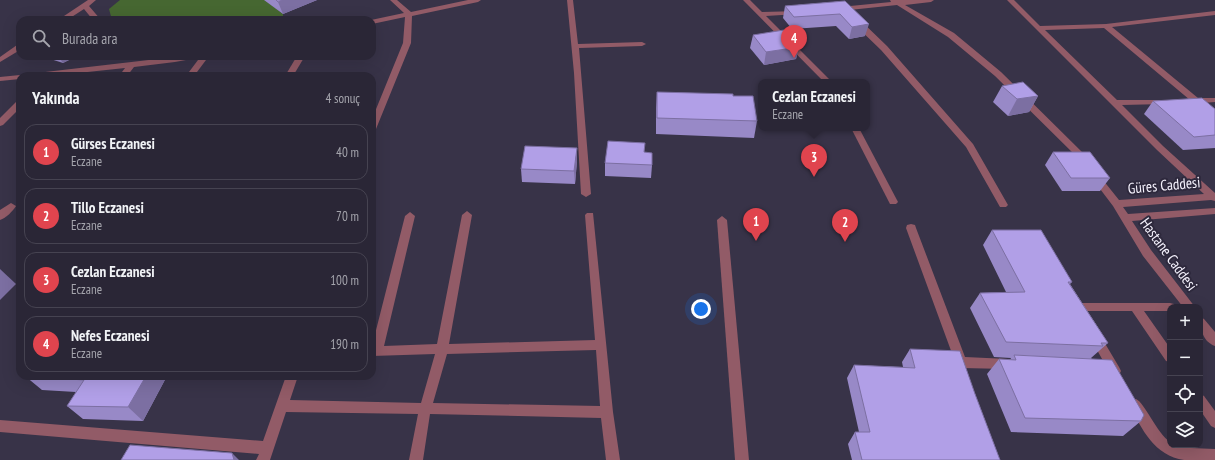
<!DOCTYPE html>
<html lang="tr">
<head>
<meta charset="utf-8">
<style>
	:root { --surface:#2a2636; --page:#363242; --text:#f1f3f6; --muted:#a5a5ad; --line:#464351; --accent:#3ed77d }
	body { margin:0; font-family:"PT Sans Narrow",sans-serif; background:var(--page); color:var(--text) }
	.controls { position:absolute; right:12px; bottom:12px; display:grid; overflow:hidden; border-radius:8px; box-shadow:0 4px 16px #0002 }
	.controls button { width:36px; height:36px; display:grid; place-items:center; padding:0; border:0; border-bottom:1px solid var(--line); background:var(--surface); color:var(--text); font:20px sans-serif }
	.you { position:absolute; left:701px; top:309px; width:14px; height:14px; margin:-10px; border:3px solid #fff; border-radius:50%; background:#1a73e8; box-shadow:0 0 0 6px #1a73e833 }
	.badge { display:grid; place-items:center; width:26px; height:26px; border-radius:50%; background:var(--accent); color:#fff; font-size:13px; font-weight:700 }
	.pin { position:absolute; translate:-50% -33px; filter:drop-shadow(0 1px 2px #0008) }
	.pin::after { content:''; position:absolute; top:21px; width:14px; height:12px; background:inherit; clip-path:polygon(0 0,100% 0,50% 100%) }
	.popup { position:absolute; left:758px; top:79px; width:112px; height:52px; box-sizing:border-box; display:grid; place-content:center; border-radius:8px; background:var(--surface); filter:drop-shadow(0 1px 3px #0005); font-size:13px; white-space:nowrap; color:var(--muted) }
	.popup b { font-size:15px; color:var(--text) }
	.popup::after { content:''; position:absolute; left:50%; top:100%; margin-left:-8px; border:8px solid transparent; border-top-color:var(--surface) }
	.list { margin:0; padding:0; list-style:none }
	h2 { display:flex; justify-content:space-between; align-items:center; height:52px; margin:0; padding:0 16px; font-size:17px }
	h2 small { font-size:13px; font-weight:400; color:var(--muted) }
	.list li { display:grid; grid-template-columns:26px 1fr auto; gap:12px; align-items:center; box-sizing:border-box; height:56px; margin:0 8px 8px; padding:0 8px; border:1px solid var(--line); border-radius:12px }
	.list b { display:block; font-size:15px; white-space:nowrap }
	.list p { margin:0; font-size:13px; white-space:nowrap; color:var(--muted) }
	.list em { font-size:13px; font-style:normal; color:var(--muted) }
	.icon { flex:none; width:22px; height:22px; fill:none; stroke:currentColor; stroke-width:2; stroke-linecap:round; stroke-linejoin:round }
	.map { position:relative; flex:none; width:1215px; height:460px; overflow:hidden }
	.search { position:absolute; background:var(--surface); box-shadow:0 4px 16px #0002; left:16px; top:16px; width:360px; height:44px; display:flex; align-items:center; gap:10px; box-sizing:border-box; padding:0 14px; border-radius:12px; color:var(--muted); font-size:15px }
	.panel { position:absolute; background:var(--surface); box-shadow:0 4px 16px #0002; left:16px; top:72px; width:360px; height:308px; border-radius:12px }
	.map>svg:first-child { display:block }
</style>
</head>
<body>
<div class="map">
<svg width="1215" height="460" viewBox="0 0 1215 460">
	<rect width="100%" height="100%" fill="#383348"/>
	<!-- green -->
	<path fill="#466731" d="M 120,0 L 265,0 L 283,14 L 283,20 L 112,20 L 109,9 Z"/>
	<g fill="none" stroke-linecap="round" stroke-linejoin="round">
		<!-- minor -->
		<g fill="#925b67" fill-rule="evenodd">
			<path d="M 88,0 L 96,0 L 89,6 L 101,20 L 93,20 L 84,9 L 67,20 L 58,20 Z"/>
			<path d="M 390,0 L 397,0 L 411,12 L 468,0 L 481,0 L 478,2 L 412,16 L 411,43 L 376,129 L 372,132 L 372,119 L 403,43 L 405,17 L 372,24 L 371,20 L 404,13 Z"/>
			<path d="M 567,0 L 573,0 L 578,44 L 642,42 L 646,44 L 642,46 L 579,48 L 591,194 L 586,197 L 581,194 L 574,73 Z"/>
			<path d="M 743,0 L 750,0 L 762,12 L 800,11 L 800,13 L 798,14 L 766,16 L 832,82 L 824,82 Z"/>
			<path d="M 890,0 L 934,0 L 931,2 L 905,5 L 954,33 L 1001,72 L 1082,152 L 1090,163 L 1088,165 L 1082,165 L 1076,156 L 995,76 L 948,37 L 897,5 L 840,11 L 837,9 L 840,7 L 891,2 Z"/>
			<path d="M 1007,0 L 1014,0 L 1040,26 L 1106,24 L 1215,11 L 1215,15 L 1112,27 L 1198,98 L 1215,98 L 1215,102 L 1203,103 L 1215,113 L 1215,120 L 1194,103 L 1190,103 L 1190,100 L 1104,28 L 1045,30 L 1117,100 L 1165,100 L 1169,102 L 1165,104 L 1122,105 L 1163,146 L 1215,193 L 1215,201 L 1211,200 L 1123,207 L 1128,214 L 1215,208 L 1215,214 L 1132,221 L 1151,250 L 1195,307 L 1183,307 L 1143,256 L 1113,206 L 1091,177 L 1096,174 L 1099,175 L 1119,200 L 1204,194 L 1157,150 Z"/>
			<path d="M 854,20 L 860,20 L 887,46 L 973,144 L 1008,205 L 1006,207 L 1000,207 L 966,147 L 881,50 L 854,24 Z"/>
			<path d="M 17,45 L 20,45 L 20,50 L 0,62 L 0,57 Z"/>
			<path d="M 183,56 L 198,56 L 197,58 L 175,62 L 134,67 L 127,76 L 119,76 L 125,68 L 50,76 L 24,76 L 28,74 Z"/>
			<path d="M 201,56 L 209,56 L 194,76 L 186,76 Z"/>
			<path d="M 297,56 L 305,56 L 293,76 L 285,76 Z"/>
			<path d="M 20,75 L 23,76 L 20,76 L 20,79 L 0,81 L 0,77 Z"/>
			<path d="M 17,101 L 20,101 L 20,108 L 3,125 L 0,126 L 0,118 Z"/>
			<path d="M 851,128 L 859,128 L 898,202 L 896,204 L 890,204 Z"/>
			<path d="M 11,203 L 16,206 C 13,211 6,218 0,220 L 0,210 Z"/>
			<path d="M 467,211 L 472,215 L 449,344 L 595,340 L 585,215 L 587,213 L 593,213 L 613,412 L 620,460 L 606,460 L 601,418 L 430,414 L 423,460 L 409,460 L 418,414 L 286,412 L 270,460 L 256,460 L 259,454 L 0,432 L 0,420 L 263,441 L 286,376 L 298,376 L 290,400 L 421,403 L 435,354 L 372,356 L 372,346 L 405,216 L 410,212 L 415,216 L 384,346 L 437,344 L 462,215 ZM 596,350 L 600,406 L 433,403 L 447,354 Z"/>
			<path d="M 722,216 L 727,220 L 749,460 L 735,460 L 717,220 Z"/>
			<path d="M 911,224 L 915,225 L 916,228 L 965,357 L 1008,359 L 1012,360 L 1014,364 L 1012,368 L 1008,369 L 961,368 L 957,367 L 906,228 L 907,225 Z"/>
			<path d="M 1078,303 L 1170,303 L 1174,304 L 1176,307 L 1170,307 L 1170,311 L 1144,311 L 1170,348 L 1170,362 L 1166,361 L 1132,311 L 1078,311 L 1074,310 L 1072,307 L 1074,304 Z"/>
			<path d="M 1200,317 L 1204,319 L 1215,332 L 1215,346 C 1203,342 1200,329 1200,317 Z"/>
			<path d="M 1096,333 L 1100,335 L 1119,367 L 1121,371 L 1119,375 L 1115,376 L 1111,375 L 1092,341 L 1090,338 L 1092,335 Z"/>
			<path d="M 1200,394 L 1204,396 L 1215,411 L 1215,428 L 1211,426 L 1200,410 Z"/>
			<path d="M 1136,399 C 1144,402 1157,433 1170,442 L 1170,445 L 1191,448 L 1215,449 L 1215,460 C 1205,460 1194,460 1184,460 C 1155,456 1141,429 1130,405 L 1132,401 Z"/>
		</g>
	</g>
	<!-- wall -->
	<g fill="#9889c7">
		<path d="M 264,0 L 317,0 L 283,14 Z"/>
		<path d="M 845,1 L 865,36 L 849,39 L 836,26 L 792,29 L 783,18 L 785,6 Z"/>
		<path d="M 753,35 L 799,47 L 796,59 L 764,65 L 750,48 Z"/>
		<path d="M 41,56 L 77,56 L 63,63 Z"/>
		<path d="M 1002,86 L 1038,96 L 1029,112 L 1008,116 L 993,102 Z"/>
		<path d="M 657,92 L 733,96 L 757,121 L 754,138 L 656,134 L 656,108 Z"/>
		<path d="M 1153,101 L 1215,109 L 1215,148 L 1183,150 L 1144,114 Z"/>
		<path d="M 644,152 L 652,165 L 651,178 L 605,176 L 605,163 Z"/>
		<path d="M 1053,152 L 1110,178 L 1100,191 L 1062,191 L 1045,165 Z"/>
		<path d="M 577,161 L 575,184 L 522,182 L 521,169 Z"/>
		<path d="M 992,230 L 1072,282 L 1070,284 L 1108,343 L 1091,358 L 1141,421 L 1123,436 L 1011,432 L 987,374 L 999,359 L 1010,360 L 1011,358 L 994,357 L 970,308 L 980,293 L 1006,292 L 983,245 Z"/>
		<path d="M 910,349 L 975,394 L 1000,460 L 852,460 L 848,444 L 855,432 L 859,432 L 847,378 L 854,365 L 903,367 L 902,362 Z"/>
		<path d="M 25,376 L 167,376 L 143,421 L 83,419 L 67,406 L 76,392 L 42,390 Z"/>
	</g>
	<!-- shaded-wall -->
	<g fill="#7c6fa2">
		<path d="M 282,0 L 317,0 L 283,14 L 278,2 Z"/>
		<path d="M 869,24 L 865,36 L 849,39 L 852,27 Z"/>
		<path d="M 799,47 L 796,59 L 764,65 L 766,52 Z"/>
		<path d="M 58,56 L 77,56 L 63,63 Z"/>
		<path d="M 1038,96 L 1029,112 L 1008,116 L 1017,99 Z"/>
		<path d="M 577,148 L 577,161 L 575,184 L 574,171 Z"/>
		<path d="M 0,269 L 16,284 L 0,300 Z"/>
		<path d="M 146,376 L 167,376 L 143,421 L 128,407 Z"/>
		<path d="M 232,453 L 239,460 L 234,460 Z"/>
	</g>
	<!-- building -->
	<g fill="#b19fe7" stroke="#7c6fa2">
		<path d="M 276,0 L 282,0 L 278,2 Z"/>
		<path d="M 845,1 L 869,24 L 852,27 L 840,14 L 794,17 L 785,6 Z"/>
		<path d="M 784,30 L 799,47 L 766,52 L 753,35 Z"/>
		<path d="M 1023,82 L 1038,96 L 1017,99 L 1002,86 Z"/>
		<path d="M 657,92 L 733,94 L 733,96 L 753,96 L 757,121 L 657,118 Z"/>
		<path d="M 1202,98 L 1215,109 L 1215,135 L 1194,137 L 1153,101 Z"/>
		<path d="M 608,141 L 645,143 L 644,152 L 652,153 L 652,165 L 605,163 Z"/>
		<path d="M 525,146 L 577,148 L 574,171 L 521,169 Z"/>
		<path d="M 1053,152 L 1090,152 L 1110,178 L 1071,178 Z"/>
		<path d="M 992,230 L 1041,230 L 1072,282 L 1068,282 L 1108,343 L 1101,343 L 1103,346 L 1006,342 L 980,293 L 1025,292 Z"/>
		<path d="M 910,349 L 960,351 L 975,394 L 1000,460 L 862,460 L 855,432 L 870,432 L 854,365 L 915,368 Z"/>
		<path d="M 1014,355 L 1112,360 L 1144,415 L 1141,421 L 1025,418 L 999,359 L 1016,360 Z"/>
		<path d="M 25,376 L 146,376 L 128,407 L 67,406 L 84,380 Z"/>
		<path d="M 130,445 L 232,453 L 234,460 L 121,460 Z"/>
	</g>
	<g text-anchor="middle" dominant-baseline="central" stroke-width="4" stroke-linejoin="round" paint-order="stroke">
		<!-- street labels -->
		<g font-size="15" fill="#f5f2fd" stroke="#2e293d">
			<text transform="translate(1164 185) rotate(-5)">Güres Caddesi</text>
			<text transform="translate(1169 254) rotate(54)">Hastane Caddesi</text>
		</g>
	</g>
</svg>
<div class="controls">
<button>+</button>
<button>−</button>
<button><svg class="icon" aria-label="locate" viewBox="0 0 24 24"><circle cx="12" cy="12" r="6"/><path d="M12 2v4M12 18v4M2 12h4M18 12h4"/></svg></button>
<button><svg class="icon" aria-label="layers" viewBox="0 0 24 24"><path d="M12 4l9 5-9 5-9-5zM3 14l9 5 9-5"/></svg></button>
</div>
<div class="you"></div>
<div class="pin badge" style="left:756px;top:241px;background:#e0444e">1</div>
<div class="pin badge" style="left:845px;top:242px;background:#e0444e">2</div>
<div class="pin badge" style="left:814px;top:177px;background:#e0444e">3</div>
<div class="popup"><b>Cezlan Eczanesi</b>Eczane</div>
<div class="pin badge" style="left:794px;top:58px;background:#e0444e">4</div>
<div class="search"><svg class="icon" aria-label="search" viewBox="0 0 24 24"><circle cx="10" cy="10" r="6"/><path d="M15 15l6 6"/></svg>Burada ara</div>
<section class="panel">
<h2>Yakında<small>4 sonuç</small></h2>
<ul class="list">
<li><span class="badge" style="background:#e0444e">1</span><div><b>Gürses Eczanesi</b><p>Eczane</p></div><em>40 m</em></li>
<li><span class="badge" style="background:#e0444e">2</span><div><b>Tillo Eczanesi</b><p>Eczane</p></div><em>70 m</em></li>
<li><span class="badge" style="background:#e0444e">3</span><div><b>Cezlan Eczanesi</b><p>Eczane</p></div><em>100 m</em></li>
<li><span class="badge" style="background:#e0444e">4</span><div><b>Nefes Eczanesi</b><p>Eczane</p></div><em>190 m</em></li>
</ul>
</section>
</div>
</body>
</html>
